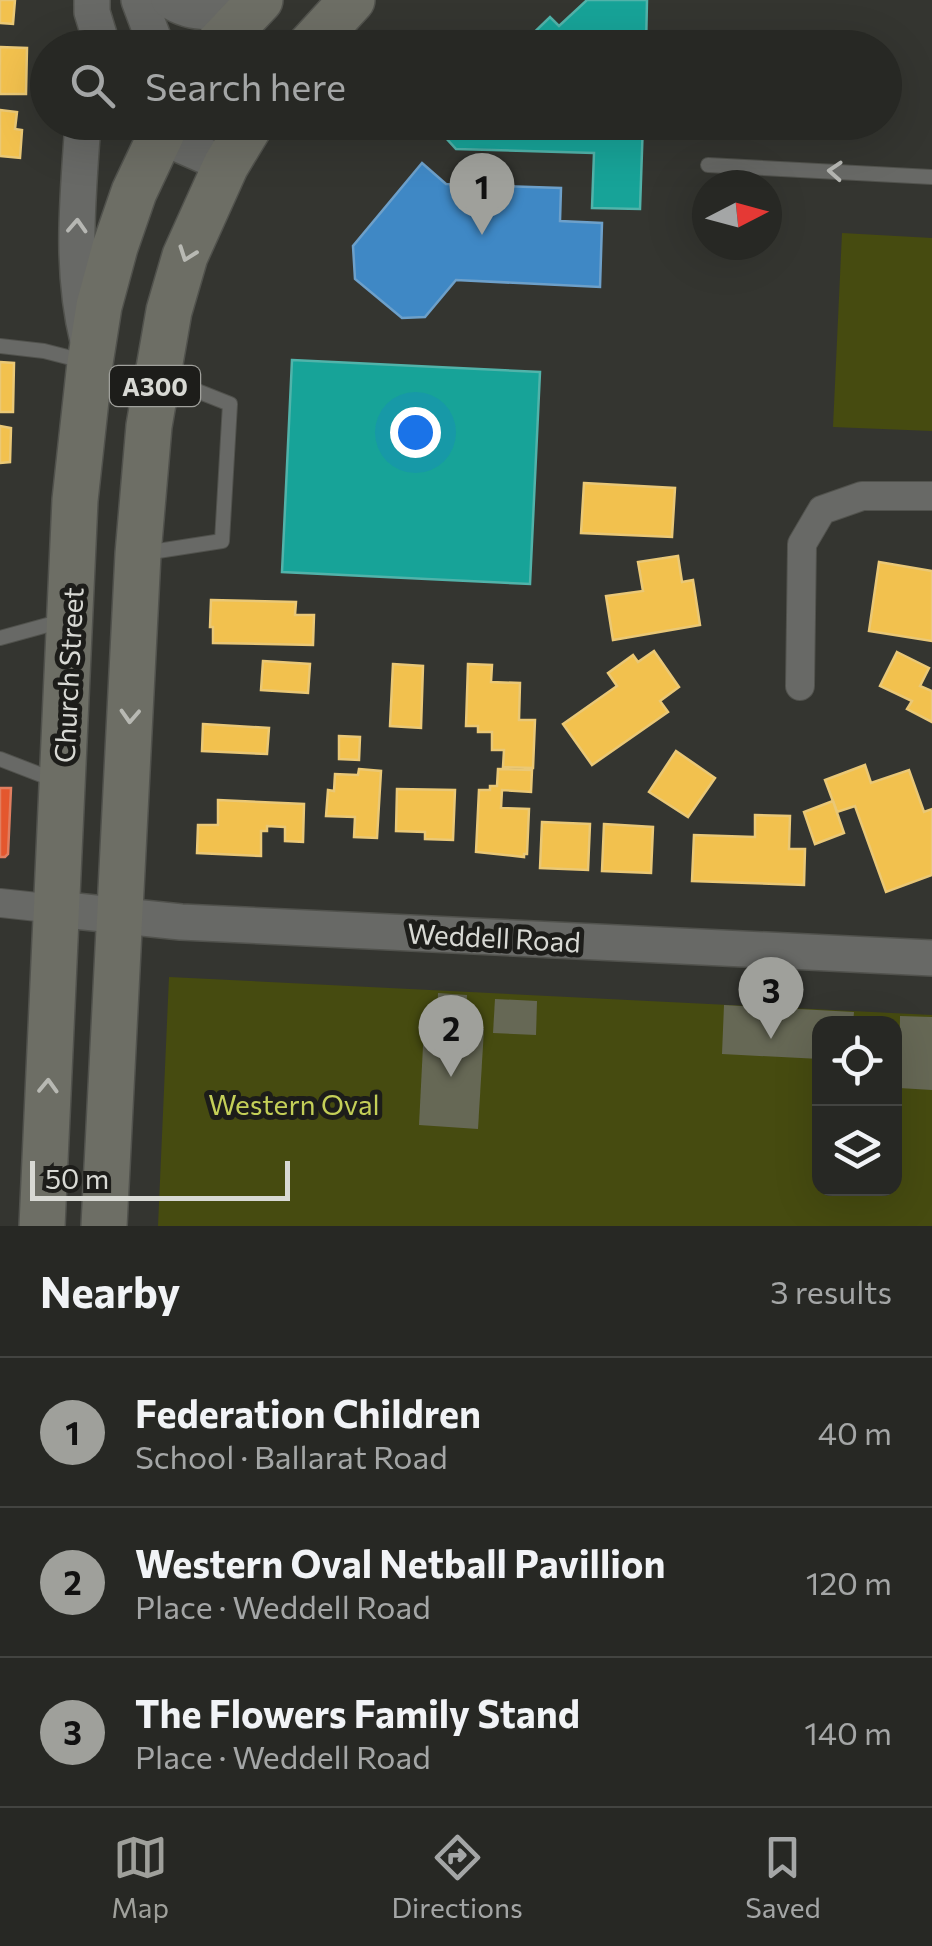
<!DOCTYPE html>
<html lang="en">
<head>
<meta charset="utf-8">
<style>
	:root { --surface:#272824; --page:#333431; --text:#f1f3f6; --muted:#a4a6a6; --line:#434441; --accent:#9fa09b }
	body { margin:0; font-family:Commissioner,sans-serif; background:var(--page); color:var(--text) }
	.controls { position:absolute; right:30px; bottom:30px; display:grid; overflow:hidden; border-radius:20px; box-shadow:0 10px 40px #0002 }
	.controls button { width:90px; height:90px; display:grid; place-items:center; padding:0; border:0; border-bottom:2px solid var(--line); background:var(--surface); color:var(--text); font:50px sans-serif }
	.compass { position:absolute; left:692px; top:170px; width:90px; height:90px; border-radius:50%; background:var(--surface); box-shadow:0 10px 40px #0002; rotate:84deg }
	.scale { position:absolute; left:30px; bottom:25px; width:260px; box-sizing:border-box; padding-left:10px; border:5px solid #d8d9d4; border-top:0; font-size:28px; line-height:35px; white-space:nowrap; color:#d8d9d4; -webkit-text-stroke:8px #1d1d1a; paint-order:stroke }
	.you { position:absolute; left:415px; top:432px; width:35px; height:35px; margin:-25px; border:8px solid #fff; border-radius:50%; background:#1a73e8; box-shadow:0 0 0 15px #1a73e833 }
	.badge { display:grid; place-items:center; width:65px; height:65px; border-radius:50%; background:var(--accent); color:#111; font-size:32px; font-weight:700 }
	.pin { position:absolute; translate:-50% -82px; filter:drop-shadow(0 2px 5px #0008) }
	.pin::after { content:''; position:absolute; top:52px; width:35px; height:30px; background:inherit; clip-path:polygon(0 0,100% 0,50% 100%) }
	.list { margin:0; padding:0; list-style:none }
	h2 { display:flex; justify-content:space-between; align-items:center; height:130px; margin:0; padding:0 40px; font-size:42px }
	h2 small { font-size:32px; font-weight:400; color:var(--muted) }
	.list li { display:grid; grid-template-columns:65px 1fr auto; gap:30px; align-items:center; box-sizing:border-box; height:150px; padding:0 40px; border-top:2px solid var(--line) }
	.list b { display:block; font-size:38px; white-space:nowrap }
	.list p { margin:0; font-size:32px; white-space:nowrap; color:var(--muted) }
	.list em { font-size:32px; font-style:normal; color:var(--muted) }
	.icon { flex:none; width:55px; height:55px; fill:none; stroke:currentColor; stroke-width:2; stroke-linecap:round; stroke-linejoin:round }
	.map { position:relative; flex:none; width:932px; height:1226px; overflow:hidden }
	.search { position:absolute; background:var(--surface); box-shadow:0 10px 40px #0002; left:30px; right:30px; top:30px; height:110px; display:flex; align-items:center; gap:25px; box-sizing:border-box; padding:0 35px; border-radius:55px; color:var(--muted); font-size:38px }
	.sheet { height:580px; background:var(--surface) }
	nav { display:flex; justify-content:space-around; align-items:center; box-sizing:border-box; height:140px; border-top:2px solid var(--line); background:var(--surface); font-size:28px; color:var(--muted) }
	nav a { display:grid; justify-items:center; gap:5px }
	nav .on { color:var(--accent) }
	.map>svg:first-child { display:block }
</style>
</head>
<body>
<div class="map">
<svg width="932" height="1226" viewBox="0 0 932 1226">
	<rect width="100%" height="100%" fill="#343530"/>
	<!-- green -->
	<g fill="#464b10" fill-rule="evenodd">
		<path d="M 842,233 L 932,238 L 932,431 L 833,427 Z"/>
		<path d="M 169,977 L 932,1015 L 932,1226 L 158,1226 ZM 820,1024 L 894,1024 L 894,1188 L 820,1188 Z"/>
	</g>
	<!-- homes -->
	<g fill="#f2c14e" stroke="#eac876" stroke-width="2.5">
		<path d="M 0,0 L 15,0 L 13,24 L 0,23 Z"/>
		<path d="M 0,47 L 27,48 L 26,94 L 0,94 Z"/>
		<path d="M 0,110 L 17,112 L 15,129 L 22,130 L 20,158 L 0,156 Z"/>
		<path d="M 0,362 L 14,363 L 13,412 L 0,412 Z"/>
		<path d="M 0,426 L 11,428 L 10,462 L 0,463 Z"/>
		<path d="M 584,483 L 675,488 L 672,537 L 581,533 Z"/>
		<path d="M 678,556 L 682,582 L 693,580 L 700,625 L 613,640 L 606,596 L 643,591 L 638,562 Z"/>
		<path d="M 879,562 L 932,571 L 932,641 L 869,631 Z"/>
		<path d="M 211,600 L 296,602 L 295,615 L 314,615 L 313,645 L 213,643 L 213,627 L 210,627 Z"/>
		<path d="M 654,651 L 679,687 L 660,701 L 668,712 L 592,765 L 563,724 L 617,686 L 608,673 L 633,655 L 638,662 Z"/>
		<path d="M 897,652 L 929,668 L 920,686 L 932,691 L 932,722 L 907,709 L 912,701 L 880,686 Z"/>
		<path d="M 263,661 L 310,664 L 308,693 L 261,690 Z"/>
		<path d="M 393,664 L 423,666 L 421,728 L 390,726 Z"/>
		<path d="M 468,664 L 492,665 L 491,682 L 520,683 L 519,720 L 535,720 L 533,768 L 503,767 L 504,750 L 492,750 L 492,732 L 478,732 L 478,726 L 466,726 Z"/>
		<path d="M 203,724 L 269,728 L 267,754 L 202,751 Z"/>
		<path d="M 339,736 L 360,737 L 359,760 L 339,759 Z"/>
		<path d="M 676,751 L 715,778 L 688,817 L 649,792 Z"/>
		<path d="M 865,765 L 871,783 L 909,770 L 924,812 L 932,809 L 932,875 L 886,892 L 855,806 L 837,812 L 825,780 Z"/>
		<path d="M 359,769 L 381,771 L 377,838 L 354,837 L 355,817 L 326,816 L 328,790 L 334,791 L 335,774 L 358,775 Z"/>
		<path d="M 498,769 L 532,770 L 531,792 L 502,790 L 501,808 L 529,809 L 527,854 L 524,854 L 524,857 L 476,852 L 479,790 L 490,790 L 490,786 L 497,786 Z"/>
		<path d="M 397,789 L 455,790 L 453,840 L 425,839 L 425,832 L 396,831 Z"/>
		<path d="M 218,800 L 304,804 L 303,842 L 285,841 L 285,827 L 267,826 L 267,831 L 261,831 L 261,856 L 197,853 L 198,825 L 218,825 Z"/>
		<path d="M 833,801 L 844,833 L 815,844 L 804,812 Z"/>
		<path d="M 755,815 L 790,816 L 789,849 L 805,849 L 804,885 L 692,881 L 694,835 L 755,837 Z"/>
		<path d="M 542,822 L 590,824 L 588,870 L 540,868 Z"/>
		<path d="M 604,824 L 653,827 L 651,873 L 602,871 Z"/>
	</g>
	<!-- shops -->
	<path fill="#e4572e" stroke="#e07e60" stroke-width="2.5" d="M 0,788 L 11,788 L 8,854 L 5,857 L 0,857 Z"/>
	<!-- schools -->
	<path fill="#3f88c5" stroke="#6da0ca" stroke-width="2.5" d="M 422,163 L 446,184 L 561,188 L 560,221 L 602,223 L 600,287 L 456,280 L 425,317 L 402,318 L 355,279 L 353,246 Z"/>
	<!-- public -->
	<g fill="#17a398" stroke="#51b3aa" stroke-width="2.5">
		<path d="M 587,0 L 647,0 L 646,48 L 518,48 L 550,17 L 559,26 Z"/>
		<path d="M 439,122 L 643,122 L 640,209 L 592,208 L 594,153 L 456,149 L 435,126 Z"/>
		<path d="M 292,360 L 540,372 L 530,584 L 282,572 Z"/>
	</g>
	<!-- building -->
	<g fill="#666855">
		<path d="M 438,993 L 467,995 L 466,1022 L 437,1020 Z"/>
		<path d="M 495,999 L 537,1001 L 536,1035 L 493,1033 Z"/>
		<path d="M 724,1005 L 854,1012 L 853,1024 L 820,1024 L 820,1059 L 722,1054 Z"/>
		<path d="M 900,1016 L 932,1017 L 932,1090 L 899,1088 Z"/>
		<path d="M 424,1026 L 484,1029 L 478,1129 L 419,1125 Z"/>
	</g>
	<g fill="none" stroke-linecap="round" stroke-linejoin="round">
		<!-- service casing -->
		<g stroke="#51524d" stroke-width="16">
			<g id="service">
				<path d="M 708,165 L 932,177"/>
				<path d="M 0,346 L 44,351 L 83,361"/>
				<path d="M 145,553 L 222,541 L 230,404 L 162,377"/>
				<path d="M 0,638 L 62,621"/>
				<path d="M 0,759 L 57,781"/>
			</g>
		</g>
		<!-- minor casing -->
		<g stroke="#51524d" stroke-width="30">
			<g id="minor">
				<path d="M 800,686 L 802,544 L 822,510 L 862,496 L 932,496"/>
				<path d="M 0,903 L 56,909"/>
			</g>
		</g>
		<!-- tertiary casing -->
		<g stroke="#51524d" stroke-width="38">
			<g id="tertiary">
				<path d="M 92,0 L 92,12 L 103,48"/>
				<path d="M 139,0 L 157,48"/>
				<path d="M 169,0 C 194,18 227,12 256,4"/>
				<path d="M 83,122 C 78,197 70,268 88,341"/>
				<path d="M 142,123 L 160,136 L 226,165"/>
				<path d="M 56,909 L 181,922 L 932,958"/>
			</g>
		</g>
		<!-- trunk casing -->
		<g stroke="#51524d" stroke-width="48">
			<g id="trunk">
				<path d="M 215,48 L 260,0"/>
				<path d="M 308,48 L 352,0"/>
				<path d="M 42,1226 L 75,500 L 90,363 L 99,306 L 115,247 L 134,192 L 167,122"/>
				<path d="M 104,1226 L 138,554 L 149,426 L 169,311 L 185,256 L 226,165 L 252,122"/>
			</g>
		</g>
		<!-- service -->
		<use href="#service" stroke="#686966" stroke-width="14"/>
		<!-- minor -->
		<use href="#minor" stroke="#686966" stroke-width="28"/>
		<!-- tertiary -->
		<use href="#tertiary" stroke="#686966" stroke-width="35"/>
		<!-- trunk -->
		<use href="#trunk" stroke="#6d6e65" stroke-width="45"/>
	</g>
	<!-- one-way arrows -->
	<defs><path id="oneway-chevron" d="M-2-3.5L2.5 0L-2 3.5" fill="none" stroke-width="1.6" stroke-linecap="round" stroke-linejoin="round" transform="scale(2.5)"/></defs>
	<g stroke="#b6b7b3">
		<use href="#oneway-chevron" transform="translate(835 171) rotate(-176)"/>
		<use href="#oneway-chevron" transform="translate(77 226) rotate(-87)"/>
	</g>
	<g stroke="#b8b9b3">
		<use href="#oneway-chevron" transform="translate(187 254) rotate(110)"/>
		<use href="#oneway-chevron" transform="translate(130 716) rotate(93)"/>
		<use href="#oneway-chevron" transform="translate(48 1086) rotate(-88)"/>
	</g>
	<g text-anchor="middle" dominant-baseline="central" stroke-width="10" stroke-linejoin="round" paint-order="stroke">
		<!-- shield labels -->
		<rect fill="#1d1d1a" stroke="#a0a19c" stroke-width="2.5" x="110" y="366" width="90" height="40" rx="8"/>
		<g font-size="25" font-weight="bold" fill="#d8d9d4">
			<text x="155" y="386">A300</text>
		</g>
		<!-- street labels -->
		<g font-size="28" fill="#d8d9d4" stroke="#1d1d1a">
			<text transform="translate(68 675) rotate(-87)">Church Street</text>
			<text transform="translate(494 937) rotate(3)">Weddell Road</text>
		</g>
		<!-- park labels -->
		<g font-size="28" fill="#c4cf58" stroke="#1d1d1a">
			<text x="294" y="1104">Western Oval</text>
		</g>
	</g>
</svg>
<div class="controls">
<button><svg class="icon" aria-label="locate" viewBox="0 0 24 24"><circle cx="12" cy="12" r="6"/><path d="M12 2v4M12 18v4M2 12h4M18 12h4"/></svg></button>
<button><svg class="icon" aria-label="layers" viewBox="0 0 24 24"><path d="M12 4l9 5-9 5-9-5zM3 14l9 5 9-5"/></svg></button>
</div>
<svg class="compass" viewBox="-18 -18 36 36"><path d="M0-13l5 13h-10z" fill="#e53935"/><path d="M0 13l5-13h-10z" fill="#a4a6a6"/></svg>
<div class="scale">50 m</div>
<div class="you"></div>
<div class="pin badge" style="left:482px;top:235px">1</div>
<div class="pin badge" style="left:451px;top:1077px">2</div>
<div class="pin badge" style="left:771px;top:1039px">3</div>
<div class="search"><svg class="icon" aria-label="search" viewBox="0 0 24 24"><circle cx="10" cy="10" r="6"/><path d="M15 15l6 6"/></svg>Search here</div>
</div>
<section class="sheet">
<h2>Nearby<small>3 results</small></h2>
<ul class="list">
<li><span class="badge">1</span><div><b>Federation Children</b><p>School · Ballarat Road</p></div><em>40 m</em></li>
<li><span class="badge">2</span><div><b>Western Oval Netball Pavillion</b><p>Place · Weddell Road</p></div><em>120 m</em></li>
<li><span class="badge">3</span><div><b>The Flowers Family Stand</b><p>Place · Weddell Road</p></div><em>140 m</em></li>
</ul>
</section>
<nav>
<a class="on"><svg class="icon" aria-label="map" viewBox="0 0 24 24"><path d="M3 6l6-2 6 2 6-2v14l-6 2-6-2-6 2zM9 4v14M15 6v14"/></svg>Map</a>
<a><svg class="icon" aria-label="directions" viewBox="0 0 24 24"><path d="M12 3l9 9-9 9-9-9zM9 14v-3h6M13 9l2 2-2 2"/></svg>Directions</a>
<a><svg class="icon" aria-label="saved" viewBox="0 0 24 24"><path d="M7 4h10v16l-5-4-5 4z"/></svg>Saved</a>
</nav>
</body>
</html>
